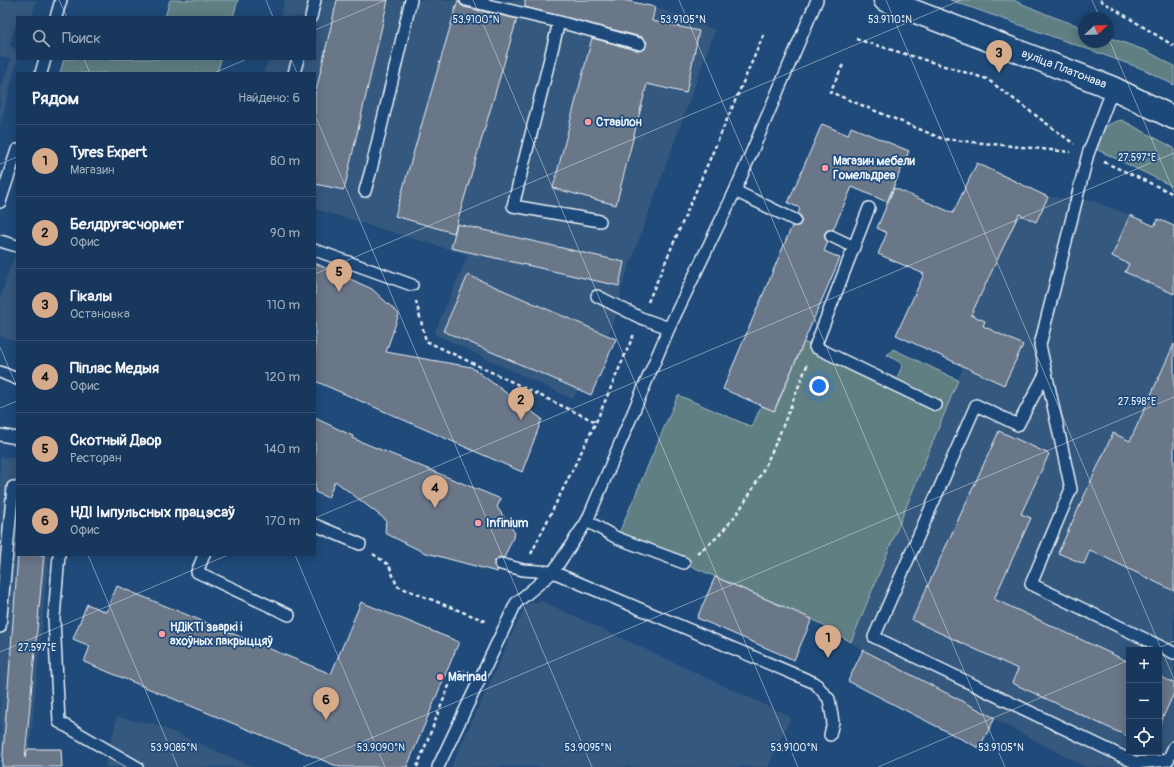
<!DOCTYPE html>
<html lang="ru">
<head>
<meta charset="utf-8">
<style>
	:root { --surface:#17385c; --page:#244365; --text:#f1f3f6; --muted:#9eacbb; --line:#365272; --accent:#d6ab8b }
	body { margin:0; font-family:Pangolin,sans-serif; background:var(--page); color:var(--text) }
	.controls { position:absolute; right:12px; bottom:12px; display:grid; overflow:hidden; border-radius:0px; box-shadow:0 2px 10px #0003 }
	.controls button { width:36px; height:36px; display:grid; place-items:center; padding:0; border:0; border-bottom:1px solid var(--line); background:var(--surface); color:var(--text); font:20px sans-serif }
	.compass { position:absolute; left:1078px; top:12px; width:36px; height:36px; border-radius:50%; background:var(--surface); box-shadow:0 2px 10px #0003; rotate:67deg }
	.you { position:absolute; left:819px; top:386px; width:14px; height:14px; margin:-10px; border:3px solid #fff; border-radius:50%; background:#1a73e8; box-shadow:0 0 0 6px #1a73e833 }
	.badge { display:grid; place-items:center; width:26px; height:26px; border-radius:50%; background:var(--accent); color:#111; font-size:13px; font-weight:700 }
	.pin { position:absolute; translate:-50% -33px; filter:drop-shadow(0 1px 2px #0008) }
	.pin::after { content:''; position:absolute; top:21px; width:14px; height:12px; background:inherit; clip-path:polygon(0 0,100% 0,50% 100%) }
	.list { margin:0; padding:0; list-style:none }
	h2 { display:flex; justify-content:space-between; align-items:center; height:52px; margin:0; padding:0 16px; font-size:17px }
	h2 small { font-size:13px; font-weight:400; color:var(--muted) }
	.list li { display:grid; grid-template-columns:26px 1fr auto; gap:12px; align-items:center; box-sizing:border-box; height:72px; padding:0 16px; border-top:1px solid var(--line) }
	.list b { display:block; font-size:15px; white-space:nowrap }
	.list p { margin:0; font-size:13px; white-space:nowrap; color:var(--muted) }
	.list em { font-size:13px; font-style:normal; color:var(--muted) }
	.icon { flex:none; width:22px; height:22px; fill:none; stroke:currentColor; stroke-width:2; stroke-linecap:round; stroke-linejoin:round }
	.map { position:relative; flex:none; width:1174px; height:767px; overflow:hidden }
	.search { position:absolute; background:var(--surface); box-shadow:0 2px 10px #0003; left:16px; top:16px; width:300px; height:44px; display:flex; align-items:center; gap:10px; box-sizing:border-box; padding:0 14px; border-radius:0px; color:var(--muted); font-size:15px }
	.panel { position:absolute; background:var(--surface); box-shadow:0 2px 10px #0003; left:16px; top:72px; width:300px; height:484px; border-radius:0px }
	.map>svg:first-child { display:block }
</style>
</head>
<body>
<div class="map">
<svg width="1174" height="767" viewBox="0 0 1174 767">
	<rect width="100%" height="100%" fill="#1f4a7a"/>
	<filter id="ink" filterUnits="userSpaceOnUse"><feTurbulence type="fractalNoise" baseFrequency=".025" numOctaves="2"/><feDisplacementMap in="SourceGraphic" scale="8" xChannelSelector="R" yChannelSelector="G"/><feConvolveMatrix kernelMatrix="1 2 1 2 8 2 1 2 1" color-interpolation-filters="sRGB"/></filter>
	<g filter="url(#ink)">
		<!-- built -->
		<g fill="#36587e" fill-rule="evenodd">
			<path d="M 0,0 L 36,0 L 32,17 L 17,17 L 17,24 L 16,24 L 10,45 L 17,51 L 17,59 L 18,59 L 16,64 L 0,126 L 0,85 L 2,85 L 11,60 L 0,56 Z"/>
			<path d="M 285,0 L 623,0 L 655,7 L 715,30 L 621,289 L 619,308 L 608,335 L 616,339 L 591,395 L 578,389 L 573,399 L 434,334 L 468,255 L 315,209 L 315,73 L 264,73 L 268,59 L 315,59 L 315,17 L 280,17 Z"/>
			<path d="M 977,163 L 1048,197 L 1094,201 L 1174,233 L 1174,767 L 1086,767 L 863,650 L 851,642 L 963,367 L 896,335 ZM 1129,650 L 1159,650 L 1159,752 L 1129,752 Z"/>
			<path d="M 17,247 L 17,342 L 0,336 L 0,298 Z"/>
			<path d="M 0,457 L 17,458 L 17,555 L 49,555 L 28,767 L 0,767 Z"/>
			<path d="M 542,601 L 791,717 L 768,767 L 451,767 L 526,604 Z"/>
			<path d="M 117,717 L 154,724 L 254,767 L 105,767 Z"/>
		</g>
		<!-- green -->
		<g fill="#5e7f83" stroke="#a3b8be">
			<path d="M 170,0 L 238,0 L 233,17 L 165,17 Z"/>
			<path d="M 950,0 L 1013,0 L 1051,16 L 1084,28 L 1084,42 L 1108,42 L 1108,37 L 1147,51 L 1174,66 L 1174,85 L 1143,69 Z"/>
			<path d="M 64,59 L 221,59 L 217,73 L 60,73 Z"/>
			<path d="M 1122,120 L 1174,148 L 1174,187 L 1096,149 C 1102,130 1101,125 1122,120 Z"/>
			<path d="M 804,342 L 894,385 L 903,364 L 887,355 L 893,349 L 958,380 L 851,642 L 812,619 L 684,563 L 617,538 L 678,395 L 752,427 L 761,406 L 775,411 Z"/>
		</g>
		<!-- building -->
		<g fill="#6a7789" stroke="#e8f1f8">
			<path d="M 337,0 L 388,0 L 344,190 L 315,184 L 315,95 Z"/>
			<path d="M 458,0 L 461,5 L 464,7 L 517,19 L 454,233 L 395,216 Z"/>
			<path d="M 525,0 L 623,0 L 655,7 L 652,21 L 699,31 L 686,93 L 647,84 L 616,205 L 553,188 L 592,38 L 639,51 L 645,49 L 647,42 L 642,37 L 525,7 Z"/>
			<path d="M 822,124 L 848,135 L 851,127 L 909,151 L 887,202 L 852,187 L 833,230 L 827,230 L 825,233 L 824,237 L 828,242 L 824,251 L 840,258 L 774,411 L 723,389 L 792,226 L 799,226 L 801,223 L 801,216 L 798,214 L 800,208 L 788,203 Z"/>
			<path d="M 977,163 L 1048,197 L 1036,222 L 1019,214 L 971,315 L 985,321 L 983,326 L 1023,345 L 1004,385 L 896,335 L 924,274 L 878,254 L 887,233 L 877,228 L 894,188 L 953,213 Z"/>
			<path d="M 1130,215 L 1154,226 L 1158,219 L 1174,226 L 1174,294 L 1125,272 L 1129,264 L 1112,256 Z"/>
			<path d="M 457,224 L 624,262 L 619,286 L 451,248 Z"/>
			<path d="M 315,263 L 372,289 L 399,314 L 386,352 L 471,367 L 542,419 L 522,472 L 315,381 Z"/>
			<path d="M 468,275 L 616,339 L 591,395 L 443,331 Z"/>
			<path d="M 1174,344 L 1174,591 L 1090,550 L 1084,564 L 1058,553 L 1113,433 L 1130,441 Z"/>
			<path d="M 315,418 L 353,436 L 352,438 L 501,499 L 497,507 L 515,533 L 504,558 L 499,557 L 494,562 L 494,566 L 498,570 L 497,572 L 423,552 L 385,533 L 386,520 L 335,481 L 328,498 L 315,492 Z"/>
			<path d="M 999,431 L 1049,454 L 1021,514 L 1031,518 L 994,599 L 1129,662 L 1129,737 L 1012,683 L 1018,669 L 912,620 Z"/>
			<path d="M 18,555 L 44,555 L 25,758 L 28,749 L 61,749 L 62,767 L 2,767 Z"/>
			<path d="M 715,577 L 812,619 L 794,660 L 697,618 Z"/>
			<path d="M 117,586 L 331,674 L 361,602 L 459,642 L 407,767 L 339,767 L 84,662 L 90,646 L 73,639 L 87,604 L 106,612 Z"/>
			<path d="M 863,650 L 995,718 L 979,748 L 848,681 Z"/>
			<path d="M 1159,676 L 1174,683 L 1174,693 L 1159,726 Z"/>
		</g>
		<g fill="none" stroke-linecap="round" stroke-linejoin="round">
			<!-- service casing -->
			<g stroke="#e8f1f8" stroke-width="14">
				<g id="service">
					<path d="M 466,0 L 559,22 L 513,206 L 600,221"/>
					<path d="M 56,17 L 61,0"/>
					<path d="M 311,17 L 315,0"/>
					<path d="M 559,22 L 640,44"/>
					<path d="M 41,73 L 45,59"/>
					<path d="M 294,73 L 298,59"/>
					<path d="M 1113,88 L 1088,154 L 1040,345 L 1071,489 L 1031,584 L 1174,653"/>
					<path d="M 365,191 L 371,170 L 411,0"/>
					<path d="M 735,191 L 795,220"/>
					<path d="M 0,202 L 17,150"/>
					<path d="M 869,208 L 815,347 L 936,405"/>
					<path d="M 831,236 L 854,247"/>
					<path d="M 0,241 L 17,246"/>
					<path d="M 315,250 L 412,285"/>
					<path d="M 597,296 L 641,318 L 669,328"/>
					<path d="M 0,372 L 17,379"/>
					<path d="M 1046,372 L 1018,425 L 976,405 L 874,637 L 1136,763 L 1168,760 L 1174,747"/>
					<path d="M 0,435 L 17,438"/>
					<path d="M 587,521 L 617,538 L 684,563"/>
					<path d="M 315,525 L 360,544"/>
					<path d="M 59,555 L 54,618 L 59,722 L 137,767"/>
					<path d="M 204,555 L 197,572 L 289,615"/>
					<path d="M 501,564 L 523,570 L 553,572 L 815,683 L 829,699 L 833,722 L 830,735"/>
					<path d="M 0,627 L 13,487"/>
					<path d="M 438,767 L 516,603 L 553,572 L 587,521 L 669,328 L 735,191 L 817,0"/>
				</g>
			</g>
			<!-- secondary casing -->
			<g stroke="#e8f1f8" stroke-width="25">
				<path id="secondary" d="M 885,0 L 1113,88 L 1174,118"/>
			</g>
			<!-- path -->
			<g stroke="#e8f1f8" stroke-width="2.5" stroke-dasharray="4 3" stroke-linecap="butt">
				<path d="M 1100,0 L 1174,46"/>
				<path d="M 856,39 L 987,79 L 1074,144"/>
				<path d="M 843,65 L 830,92 L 943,139 L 1071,152"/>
				<path d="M 1104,162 L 1174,194"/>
				<path d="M 416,301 L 426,341 L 596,422"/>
				<path d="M 648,302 L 764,34"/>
				<path d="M 697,553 C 704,548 711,543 716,538 C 763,490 783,423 808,363"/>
				<path d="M 373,554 L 389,565 L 397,586 L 488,622"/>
				<path d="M 531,554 L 596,422 L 634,334"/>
				<path d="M 417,767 L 454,673 L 465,670"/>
			</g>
			<!-- service -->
			<use href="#service" stroke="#1f4a7a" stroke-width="11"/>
			<!-- secondary -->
			<use href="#secondary" stroke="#1f4a7a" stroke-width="22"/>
		</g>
	</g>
	<!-- ticks -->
	<path fill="none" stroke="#e8f1f8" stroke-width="1" stroke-opacity="0.45" d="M 59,0 L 67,17M 266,0 L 273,17M 473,0 L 798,767M 679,0 L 1005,767M 886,0 L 1174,679M 1092,0 L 1100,18M 315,30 L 386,0M 1108,37 L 1174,192M 84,59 L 90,73M 291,59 L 297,73M 214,73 L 247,59M 315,115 L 592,767M 0,164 L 17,157M 315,274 L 961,0M 0,347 L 17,387M 0,408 L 17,401M 315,518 L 1174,153M 88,555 L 178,767M 295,555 L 385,767M 1154,650 L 1174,641M 0,652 L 228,555M 303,767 L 1174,397M 878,767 L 1129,660"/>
	<!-- markers -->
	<g fill="#ff9aa2" stroke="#1f4a7a" stroke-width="1.5">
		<circle cx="588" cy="122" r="4"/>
		<circle cx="825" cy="168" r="4"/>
		<circle cx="478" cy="523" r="4"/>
		<circle cx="162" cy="634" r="4"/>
		<circle cx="440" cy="677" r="4"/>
	</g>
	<g text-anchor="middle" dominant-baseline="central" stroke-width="3.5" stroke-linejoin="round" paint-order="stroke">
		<!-- street labels -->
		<g font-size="12" fill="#e8f1f8" stroke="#1f4a7a">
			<text transform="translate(1064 69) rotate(21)">вуліца Платонава</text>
		</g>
		<!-- poi labels -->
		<g font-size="12" font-weight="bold" fill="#e8f1f8" stroke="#1f4a7a" text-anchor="start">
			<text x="596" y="122">Ставілон</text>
			<text x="833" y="161">Магазин мебели<tspan x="833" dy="14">Гомельдрев</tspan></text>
			<text x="486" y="523">Infinium</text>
			<text x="170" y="627">НДіКТІ зваркі і<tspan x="170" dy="14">ахоўных пакрыццяў</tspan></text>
			<text x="448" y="677">Marinad</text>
		</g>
	</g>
	<g font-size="10" text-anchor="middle" fill="#e8f1f8" stroke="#1f4a7a" stroke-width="3.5" stroke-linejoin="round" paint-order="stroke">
		<text x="476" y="23">53.9100°N</text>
		<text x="683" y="23">53.9105°N</text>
		<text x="890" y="23">53.9110°N</text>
		<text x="1137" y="161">27.597°E</text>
		<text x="1137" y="405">27.598°E</text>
		<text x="37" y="651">27.597°E</text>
		<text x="174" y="751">53.9085°N</text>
		<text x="381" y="751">53.9090°N</text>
		<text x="588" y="751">53.9095°N</text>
		<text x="794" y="751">53.9100°N</text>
		<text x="1001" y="751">53.9105°N</text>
	</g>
</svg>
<div class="controls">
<button>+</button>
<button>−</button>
<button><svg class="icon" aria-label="locate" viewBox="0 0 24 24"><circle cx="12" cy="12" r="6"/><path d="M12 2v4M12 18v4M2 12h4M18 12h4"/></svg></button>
</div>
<svg class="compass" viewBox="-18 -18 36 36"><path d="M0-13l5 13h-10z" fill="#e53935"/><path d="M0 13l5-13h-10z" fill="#9eacbb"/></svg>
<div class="you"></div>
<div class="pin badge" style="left:828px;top:658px">1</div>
<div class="pin badge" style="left:521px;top:420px">2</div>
<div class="pin badge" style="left:999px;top:73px">3</div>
<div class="pin badge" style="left:435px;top:508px">4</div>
<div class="pin badge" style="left:339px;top:292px">5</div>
<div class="pin badge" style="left:326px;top:720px">6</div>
<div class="search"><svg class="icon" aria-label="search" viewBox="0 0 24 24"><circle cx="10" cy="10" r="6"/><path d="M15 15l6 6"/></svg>Поиск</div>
<section class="panel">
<h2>Рядом<small>Найдено: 6</small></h2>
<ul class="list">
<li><span class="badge">1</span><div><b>Tyres Expert</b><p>Магазин</p></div><em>80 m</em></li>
<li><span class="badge">2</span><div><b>Белдругасчормет</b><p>Офис</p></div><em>90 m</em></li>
<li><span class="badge">3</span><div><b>Гікалы</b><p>Остановка</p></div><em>110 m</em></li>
<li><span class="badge">4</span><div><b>Піплас Медыя</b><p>Офис</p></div><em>120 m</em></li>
<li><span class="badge">5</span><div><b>Скотный Двор</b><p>Ресторан</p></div><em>140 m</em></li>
<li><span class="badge">6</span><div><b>НДІ Імпульсных працэсаў</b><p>Офис</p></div><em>170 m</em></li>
</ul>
</section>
</div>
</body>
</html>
